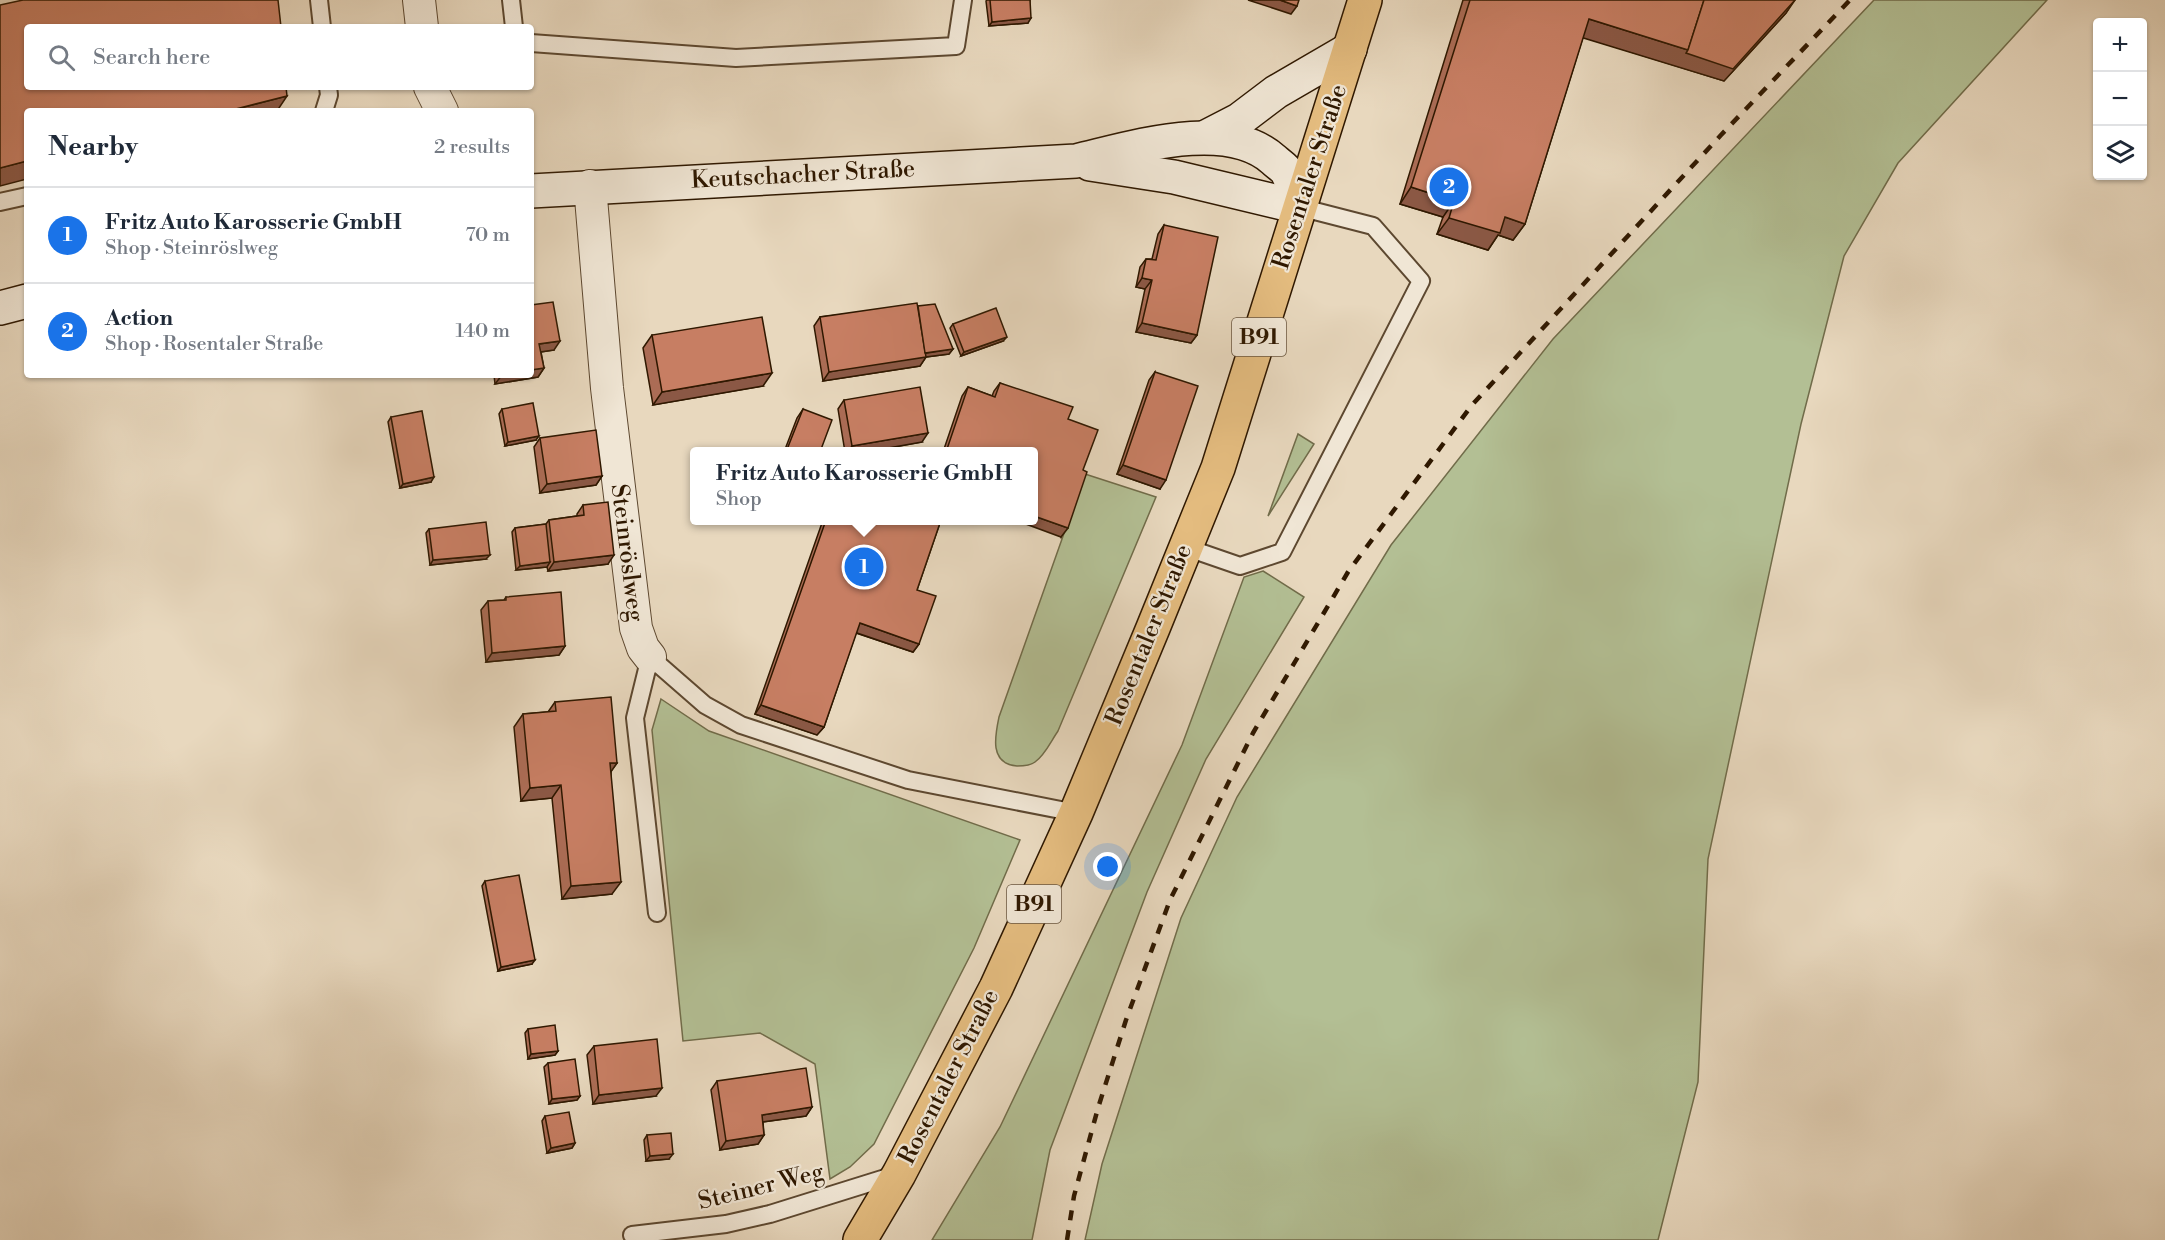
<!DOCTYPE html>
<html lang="en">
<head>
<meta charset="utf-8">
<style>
	:root { --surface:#fff; --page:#f6f6f7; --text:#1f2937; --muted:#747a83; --line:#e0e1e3; --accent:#1a73e8 }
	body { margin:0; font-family:"Libre Bodoni",serif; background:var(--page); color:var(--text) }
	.controls { position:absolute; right:18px; top:18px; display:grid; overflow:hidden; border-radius:6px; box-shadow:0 2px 4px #0004 }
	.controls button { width:54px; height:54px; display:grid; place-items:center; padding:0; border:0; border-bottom:2px solid var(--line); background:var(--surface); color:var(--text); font:30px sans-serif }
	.you { position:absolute; left:1108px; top:867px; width:21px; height:21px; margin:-15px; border:4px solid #fff; border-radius:50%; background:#1a73e8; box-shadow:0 0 0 9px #1a73e833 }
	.badge { display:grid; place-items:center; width:39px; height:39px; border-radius:50%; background:var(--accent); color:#fff; font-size:20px; font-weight:700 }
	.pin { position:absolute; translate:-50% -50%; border:3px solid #fff; box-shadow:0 2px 6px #0006 }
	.popup { position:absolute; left:690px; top:447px; width:348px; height:78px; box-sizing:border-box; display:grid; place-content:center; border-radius:6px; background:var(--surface); filter:drop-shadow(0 2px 4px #0005); font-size:20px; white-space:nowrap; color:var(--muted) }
	.popup b { font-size:22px; color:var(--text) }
	.popup::after { content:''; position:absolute; left:50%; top:100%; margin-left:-12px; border:12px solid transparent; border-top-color:var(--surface) }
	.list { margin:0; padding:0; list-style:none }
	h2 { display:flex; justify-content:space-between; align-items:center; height:78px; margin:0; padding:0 24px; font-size:26px }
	h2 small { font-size:20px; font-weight:400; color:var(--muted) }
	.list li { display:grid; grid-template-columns:39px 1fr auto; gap:18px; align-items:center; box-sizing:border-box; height:96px; padding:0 24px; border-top:2px solid var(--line) }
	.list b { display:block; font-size:22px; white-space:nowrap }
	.list p { margin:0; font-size:20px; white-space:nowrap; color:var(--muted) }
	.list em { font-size:20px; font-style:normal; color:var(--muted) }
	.icon { flex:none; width:33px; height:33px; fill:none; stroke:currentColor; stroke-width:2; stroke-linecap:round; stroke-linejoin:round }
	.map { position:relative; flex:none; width:2165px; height:1240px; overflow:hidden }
	.search { position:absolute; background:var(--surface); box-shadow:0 2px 4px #0004; left:24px; top:24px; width:510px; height:66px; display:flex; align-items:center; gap:15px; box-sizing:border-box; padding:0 21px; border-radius:6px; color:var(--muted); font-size:22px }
	.panel { position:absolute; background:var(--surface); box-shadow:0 2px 4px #0004; left:24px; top:108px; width:510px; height:270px; border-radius:6px }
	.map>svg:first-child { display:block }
</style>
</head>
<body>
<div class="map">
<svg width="2165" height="1240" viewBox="0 0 2165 1240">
	<rect width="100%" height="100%" fill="#e8d8be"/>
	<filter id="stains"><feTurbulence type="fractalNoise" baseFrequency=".00333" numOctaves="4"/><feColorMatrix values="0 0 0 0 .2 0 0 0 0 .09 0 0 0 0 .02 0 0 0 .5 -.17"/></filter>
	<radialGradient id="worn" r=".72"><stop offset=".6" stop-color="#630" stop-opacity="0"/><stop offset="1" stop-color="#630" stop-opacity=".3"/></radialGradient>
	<!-- green -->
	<g fill="#b3bf94" stroke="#716c4a" stroke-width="1.5">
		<path d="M 1874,0 L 2047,0 L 1898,163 L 1844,256 L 1801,424 L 1708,859 L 1698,1082 L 1658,1240 L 1085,1240 L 1102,1164 L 1181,918 L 1237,797 L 1391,545 L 1553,339 Z"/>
		<path d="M 1298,434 L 1314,444 L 1268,516 Z"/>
		<path d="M 1085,474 L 1156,497 L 1058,731 C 1051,741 1045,755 1035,762 C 1030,766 1023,766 1017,766 C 989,764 995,736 999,717 Z"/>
		<path d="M 1263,571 L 1304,597 L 1206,759 L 1147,892 L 1050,1150 L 1032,1240 L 932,1240 L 1000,1127 L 1182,745 L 1244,577 Z"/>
		<path d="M 661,699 L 709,731 L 1020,840 L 974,948 L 874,1144 L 850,1167 L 830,1179 L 815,1064 L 760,1033 L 683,1041 L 652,730 Z"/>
	</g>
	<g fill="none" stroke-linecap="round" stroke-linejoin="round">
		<!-- service casing -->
		<g stroke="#5d4830" stroke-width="20">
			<g id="service">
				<path d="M 319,0 L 322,27"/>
				<path d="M 511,0 L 514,27"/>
				<path d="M 531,43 L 736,58 L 956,46 L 963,0"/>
				<path d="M 324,111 L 329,95 L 328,87"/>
				<path d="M 0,202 L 27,196"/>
				<path d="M 1185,547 L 1240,566 L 1282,552 L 1421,281 L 1373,226 L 1299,207"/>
				<path d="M 657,913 L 635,718 L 650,657 L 705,705 L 741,725 L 908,780 L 1076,813"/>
				<path d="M 632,1235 L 726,1224 L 770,1214 L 895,1175"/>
			</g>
		</g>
		<!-- minor casing -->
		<g stroke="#5d4830" stroke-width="34">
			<g id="minor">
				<path d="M 419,0 L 422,27"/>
				<path d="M 430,87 L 442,111"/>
				<path d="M 590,186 L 607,388 L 636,628 L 643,648 L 650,657"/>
			</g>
		</g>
		<!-- secondary casing -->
		<g stroke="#2f1800" stroke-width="36">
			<g id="secondary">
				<path d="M 1208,136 L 1239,120 L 1276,92 L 1350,49"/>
				<path d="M 1090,164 L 1174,177 L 1299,207"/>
				<path d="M 531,191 L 1076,161 C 1132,148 1227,117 1274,160 C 1278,164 1285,168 1287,172 C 1293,183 1296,196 1299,207"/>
				<path d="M 0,308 L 27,301"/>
			</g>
		</g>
		<!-- primary casing -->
		<g stroke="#2f1800" stroke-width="36">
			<path id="primary" d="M 860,1240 L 899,1174 L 996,988 L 1076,813 L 1153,628 L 1218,468 L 1365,0"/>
		</g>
		<!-- service -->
		<use href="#service" stroke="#f0e6d5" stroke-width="16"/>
		<!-- minor -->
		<use href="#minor" stroke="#f0e6d5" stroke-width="32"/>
		<!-- secondary -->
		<use href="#secondary" stroke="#f0e6d5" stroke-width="33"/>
		<!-- primary -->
		<use href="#primary" stroke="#e4bc7f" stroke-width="33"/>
		<!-- rail -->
		<path stroke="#2f1800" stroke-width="4.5" stroke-dasharray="10 10" stroke-linecap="butt" d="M 1067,1240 L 1074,1196 L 1098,1108 L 1126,1020 L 1170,900 L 1253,733 L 1348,572 L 1472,405 L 1721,135 L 1850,0"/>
	</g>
	<!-- wall -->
	<g fill="#ab6c55" stroke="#2f1800" stroke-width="1.5">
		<path d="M 987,0 L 1030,0 L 1028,23 L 989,26 L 986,1 Z"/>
		<path d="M 1463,0 L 1794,0 L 1786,13 L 1724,81 L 1583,37 L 1525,224 L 1513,240 L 1498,235 L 1488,250 L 1437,234 L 1443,217 L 1400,204 Z"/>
		<path d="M 1164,225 L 1197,335 L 1191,343 L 1136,332 L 1145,289 L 1136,287 L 1140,267 L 1146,259 L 1152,259 L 1158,234 Z"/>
		<path d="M 531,305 L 554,350 L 541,352 L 544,368 L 538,377 L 495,384 L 494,375 L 531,375 Z"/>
		<path d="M 918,306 L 953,349 L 949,354 L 926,357 L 920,366 L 823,381 L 814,326 L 820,317 Z"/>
		<path d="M 953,324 L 1003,341 L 961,356 L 950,328 Z"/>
		<path d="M 652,335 L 763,386 L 653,405 L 643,348 Z"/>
		<path d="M 1155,372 L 1160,489 L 1117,474 L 1149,380 Z"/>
		<path d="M 1000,383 L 1068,419 L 1083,470 L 1061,537 L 1034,452 L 943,452 L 962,396 L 968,387 L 992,396 L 994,391 Z"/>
		<path d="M 844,400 L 922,442 L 866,452 L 845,452 L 838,409 Z"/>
		<path d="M 502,409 L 536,440 L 505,446 L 499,414 Z"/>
		<path d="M 803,409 L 820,452 L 784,452 L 797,418 Z"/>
		<path d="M 391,417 L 431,482 L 400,488 L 388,422 Z"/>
		<path d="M 540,438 L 602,476 L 596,485 L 540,493 L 534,447 Z"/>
		<path d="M 583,505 L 608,564 L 548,571 L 547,567 L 516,570 L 512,532 L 515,528 L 546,524 L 549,520 L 577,516 L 577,514 Z"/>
		<path d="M 823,520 L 941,520 L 917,590 L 919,644 L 913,652 L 856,633 L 824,727 L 817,735 L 755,714 Z"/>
		<path d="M 429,529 L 486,559 L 430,565 L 426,533 Z"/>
		<path d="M 506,597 L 565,646 L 559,655 L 486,662 L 481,610 L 488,601 L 504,600 Z"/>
		<path d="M 555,702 L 617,763 L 611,771 L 612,894 L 562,899 L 552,798 L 521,801 L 514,727 L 523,714 L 548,712 Z"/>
		<path d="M 485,881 L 532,964 L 498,971 L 482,886 Z"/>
		<path d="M 528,1029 L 558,1051 L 555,1055 L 528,1059 L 525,1033 Z"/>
		<path d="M 594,1046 L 656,1096 L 593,1104 L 587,1055 Z"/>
		<path d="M 548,1063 L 580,1096 L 577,1100 L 549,1104 L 544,1067 Z"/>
		<path d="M 717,1081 L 812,1107 L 806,1116 L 763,1122 L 764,1135 L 758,1144 L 720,1150 L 711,1090 Z"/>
		<path d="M 545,1116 L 575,1143 L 572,1148 L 547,1153 L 542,1121 Z"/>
		<path d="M 647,1135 L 669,1159 L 646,1161 L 644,1140 Z"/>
	</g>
	<!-- shaded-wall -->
	<g fill="#8b5845" stroke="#2f1800" stroke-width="1.5">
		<path d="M 1248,0 L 1280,0 L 1297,6 L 1291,14 Z"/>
		<path d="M 1795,0 L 1786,13 L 1724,81 L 1577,36 L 1589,19 L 1688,50 Z"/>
		<path d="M 1031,18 L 1028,23 L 989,26 L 992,22 Z"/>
		<path d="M 287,96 L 277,111 L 228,111 Z"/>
		<path d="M 27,161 L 27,179 L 0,186 L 0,168 Z"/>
		<path d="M 1411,187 L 1454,201 L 1443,217 L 1400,204 Z"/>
		<path d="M 1505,217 L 1525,224 L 1513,240 L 1498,235 L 1488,250 L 1437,234 L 1449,218 Z"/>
		<path d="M 1142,278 L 1152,280 L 1145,289 L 1136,287 Z"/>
		<path d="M 1142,323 L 1197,335 L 1191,343 L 1136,332 Z"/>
		<path d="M 1007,337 L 1003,341 L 961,356 L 964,352 Z"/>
		<path d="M 560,341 L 554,350 L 533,353 L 539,344 Z"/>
		<path d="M 953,349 L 949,354 L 926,357 L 920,366 L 823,381 L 829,372 L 921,354 Z"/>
		<path d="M 544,368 L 538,377 L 495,384 L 502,375 L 531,375 L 531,370 Z"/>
		<path d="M 772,373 L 763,386 L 653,405 L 662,392 Z"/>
		<path d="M 928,433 L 922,442 L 866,452 L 851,452 L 851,450 L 850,452 L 848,452 L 852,446 Z"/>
		<path d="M 539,436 L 536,440 L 505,446 L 508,442 Z"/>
		<path d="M 1123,465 L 1166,480 L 1160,489 L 1117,474 Z"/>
		<path d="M 602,476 L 596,485 L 540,493 L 547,484 Z"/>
		<path d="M 434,477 L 431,482 L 400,488 L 403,484 Z"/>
		<path d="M 1034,516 L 1068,528 L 1061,537 L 1015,520 L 1034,520 Z"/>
		<path d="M 490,555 L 486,559 L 430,565 L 433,560 Z"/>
		<path d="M 614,555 L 608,564 L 548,571 L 554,562 Z"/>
		<path d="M 550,562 L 547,567 L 516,570 L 520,566 Z"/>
		<path d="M 860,623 L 919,644 L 913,652 L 854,632 Z"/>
		<path d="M 565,646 L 559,655 L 486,662 L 492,653 Z"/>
		<path d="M 761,705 L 824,727 L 817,735 L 755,714 Z"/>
		<path d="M 610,763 L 617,763 L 608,776 Z"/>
		<path d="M 561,785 L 552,798 L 521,801 L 530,788 Z"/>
		<path d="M 621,882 L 612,894 L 562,899 L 571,886 Z"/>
		<path d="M 535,960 L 532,964 L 498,971 L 501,967 Z"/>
		<path d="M 558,1051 L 555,1055 L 528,1059 L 531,1054 Z"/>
		<path d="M 662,1088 L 656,1096 L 593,1104 L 599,1095 Z"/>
		<path d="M 580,1096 L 577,1100 L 549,1104 L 552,1099 Z"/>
		<path d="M 812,1107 L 806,1116 L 755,1123 L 762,1115 Z"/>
		<path d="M 764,1135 L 758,1144 L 720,1150 L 726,1141 Z"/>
		<path d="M 575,1143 L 572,1148 L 547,1153 L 551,1148 Z"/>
		<path d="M 673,1154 L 669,1159 L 646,1161 L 650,1156 Z"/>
	</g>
	<!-- building -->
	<g fill="#c77e63" stroke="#2f1800" stroke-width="1.5">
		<path d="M 23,0 L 278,0 L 281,27 L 27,27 L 27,87 L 286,87 L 287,96 L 228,111 L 27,111 L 27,161 L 0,168 L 0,5 Z"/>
		<path d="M 990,0 L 1030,0 L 1031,18 L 992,22 Z"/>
		<path d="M 1280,0 L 1299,0 L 1297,6 Z"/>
		<path d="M 1470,0 L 1704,0 L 1688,50 L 1589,19 L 1525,224 L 1505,217 L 1500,233 L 1449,218 L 1454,201 L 1411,187 Z"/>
		<path d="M 1704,0 L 1795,0 L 1733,69 L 1686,53 L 1688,50 Z"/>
		<path d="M 1164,225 L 1218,237 L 1197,335 L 1142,323 L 1152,280 L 1142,278 L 1146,259 L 1156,260 Z"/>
		<path d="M 553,302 L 560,341 L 539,344 L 544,368 L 531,370 L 531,305 Z"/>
		<path d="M 917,303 L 926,357 L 829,372 L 820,317 Z"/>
		<path d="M 935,304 L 953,349 L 925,353 L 918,306 Z"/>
		<path d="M 996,308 L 1007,337 L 964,352 L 953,324 Z"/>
		<path d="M 762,317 L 772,373 L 662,392 L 652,335 Z"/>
		<path d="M 1155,372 L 1198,386 L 1166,480 L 1123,465 Z"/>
		<path d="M 1000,383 L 1073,407 L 1068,419 L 1098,430 L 1083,470 L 1087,472 L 1068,528 L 1034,516 L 1034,452 L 946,452 L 968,387 L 995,397 Z"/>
		<path d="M 920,387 L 928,433 L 852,446 L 844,400 Z"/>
		<path d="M 533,403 L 539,436 L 508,442 L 502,409 Z"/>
		<path d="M 803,409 L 832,420 L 820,452 L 786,452 Z"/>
		<path d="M 422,411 L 434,477 L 403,484 L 391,417 Z"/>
		<path d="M 596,430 L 602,476 L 547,484 L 540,438 Z"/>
		<path d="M 608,502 L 614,555 L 554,562 L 549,520 L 584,515 L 583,505 Z"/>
		<path d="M 826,520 L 941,520 L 917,590 L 936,596 L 919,644 L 860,623 L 824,727 L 761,705 Z"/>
		<path d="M 486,522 L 490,555 L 433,560 L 429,529 Z"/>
		<path d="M 546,524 L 550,562 L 520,566 L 515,528 Z"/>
		<path d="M 561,592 L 565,646 L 492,653 L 488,601 L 506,600 L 506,597 Z"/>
		<path d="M 611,697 L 617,763 L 610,763 L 621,882 L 571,886 L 561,785 L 530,788 L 523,714 L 556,711 L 555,702 Z"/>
		<path d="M 519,875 L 535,960 L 501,967 L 485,881 Z"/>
		<path d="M 555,1025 L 558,1051 L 531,1054 L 528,1029 Z"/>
		<path d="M 657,1039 L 662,1088 L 599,1095 L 594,1046 Z"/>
		<path d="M 575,1059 L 580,1096 L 552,1099 L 548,1063 Z"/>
		<path d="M 806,1068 L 812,1107 L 762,1115 L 764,1135 L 726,1141 L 717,1081 Z"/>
		<path d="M 569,1112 L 575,1143 L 551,1148 L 545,1116 Z"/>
		<path d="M 671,1133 L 673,1154 L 650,1156 L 647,1135 Z"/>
	</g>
	<g text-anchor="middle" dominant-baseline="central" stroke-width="4.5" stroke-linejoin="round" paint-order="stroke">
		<!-- shield labels -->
		<g fill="#f0e6d5" stroke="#695640" stroke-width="1.5">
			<rect x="1232" y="318" width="54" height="38" rx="4.5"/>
			<rect x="1007" y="885" width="54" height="38" rx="4.5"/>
		</g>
		<g font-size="22" font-weight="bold" fill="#2f1800">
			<text x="1259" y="337">B91</text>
			<text x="1034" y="904">B91</text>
		</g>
		<!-- street labels -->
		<g font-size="24" fill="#2f1800" stroke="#f0e6d5">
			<text transform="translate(803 175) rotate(-3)">Keutschacher Straße</text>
			<text transform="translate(1310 177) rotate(-72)">Rosentaler Straße</text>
			<text transform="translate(627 553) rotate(83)">Steinröslweg</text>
			<text transform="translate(1149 635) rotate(-68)">Rosentaler Straße</text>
			<text transform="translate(949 1077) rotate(-63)">Rosentaler Straße</text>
			<text transform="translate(761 1187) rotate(-14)">Steiner Weg</text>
		</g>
	</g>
	<rect width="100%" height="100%" filter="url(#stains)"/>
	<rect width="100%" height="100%" fill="url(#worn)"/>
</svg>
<div class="controls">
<button>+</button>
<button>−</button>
<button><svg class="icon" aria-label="layers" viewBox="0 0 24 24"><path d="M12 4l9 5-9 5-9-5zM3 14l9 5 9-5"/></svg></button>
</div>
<div class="you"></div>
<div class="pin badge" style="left:864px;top:567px">1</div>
<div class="popup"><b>Fritz Auto Karosserie GmbH</b>Shop</div>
<div class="pin badge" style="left:1449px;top:187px">2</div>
<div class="search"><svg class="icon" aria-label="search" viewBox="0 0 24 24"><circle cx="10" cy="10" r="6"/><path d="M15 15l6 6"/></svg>Search here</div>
<section class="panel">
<h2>Nearby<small>2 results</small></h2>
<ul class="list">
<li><span class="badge">1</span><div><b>Fritz Auto Karosserie GmbH</b><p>Shop · Steinröslweg</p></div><em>70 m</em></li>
<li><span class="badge">2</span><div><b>Action</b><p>Shop · Rosentaler Straße</p></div><em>140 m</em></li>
</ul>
</section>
</div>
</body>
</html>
